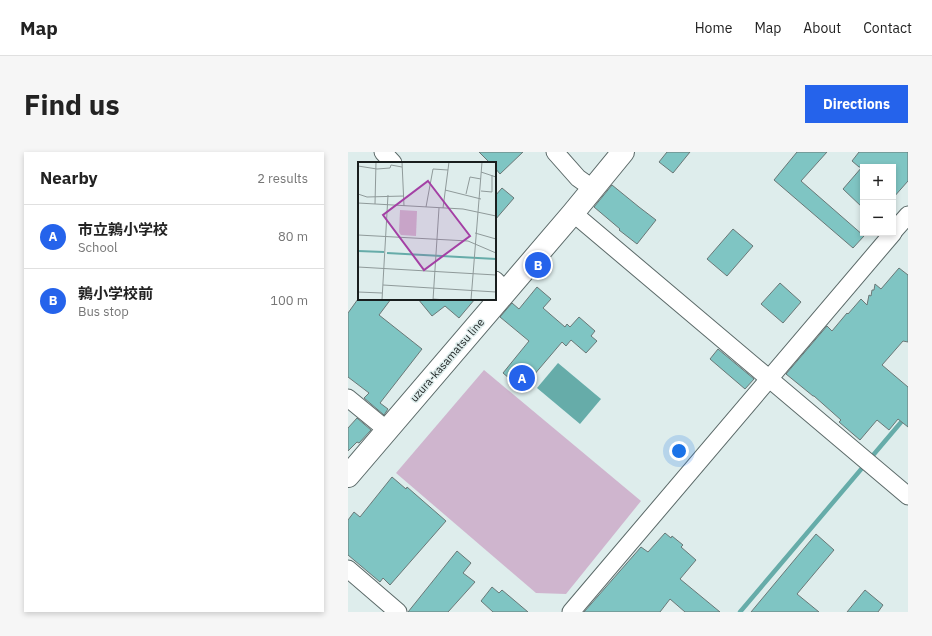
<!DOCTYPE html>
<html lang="en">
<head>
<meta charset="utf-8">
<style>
	:root { --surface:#fff; --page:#f6f6f6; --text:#222; --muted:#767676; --line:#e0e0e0; --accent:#2563eb }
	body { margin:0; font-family:"IBM Plex Sans","Noto Sans JP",sans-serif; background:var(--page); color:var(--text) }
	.controls { position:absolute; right:12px; top:12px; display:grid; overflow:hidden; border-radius:0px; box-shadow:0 2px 6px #0003 }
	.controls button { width:36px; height:36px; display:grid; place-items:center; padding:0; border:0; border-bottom:1px solid var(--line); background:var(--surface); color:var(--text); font:20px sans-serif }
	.you { position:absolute; left:331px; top:299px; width:14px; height:14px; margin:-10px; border:3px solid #fff; border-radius:50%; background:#1a73e8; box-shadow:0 0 0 6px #1a73e833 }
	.badge { display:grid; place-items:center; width:26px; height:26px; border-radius:50%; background:var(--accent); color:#fff; font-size:13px; font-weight:700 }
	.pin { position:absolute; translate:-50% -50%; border:2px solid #fff; box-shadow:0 1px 4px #0006 }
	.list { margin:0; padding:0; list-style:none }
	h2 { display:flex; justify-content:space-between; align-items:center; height:52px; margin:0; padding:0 16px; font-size:17px }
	h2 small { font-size:13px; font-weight:400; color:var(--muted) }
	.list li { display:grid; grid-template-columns:26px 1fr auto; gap:12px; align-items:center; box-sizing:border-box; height:64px; padding:0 16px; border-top:1px solid var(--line) }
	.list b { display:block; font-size:15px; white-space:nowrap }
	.list p { margin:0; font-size:13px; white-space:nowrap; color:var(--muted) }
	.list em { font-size:13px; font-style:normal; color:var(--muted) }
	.map { position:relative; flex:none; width:560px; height:460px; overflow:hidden; border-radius:0px }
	header { display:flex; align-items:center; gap:24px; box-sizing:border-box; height:56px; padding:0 20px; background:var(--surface); border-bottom:1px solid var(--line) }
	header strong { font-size:19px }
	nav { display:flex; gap:22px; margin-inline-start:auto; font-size:14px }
	.intro { display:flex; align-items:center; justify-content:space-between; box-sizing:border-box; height:96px; padding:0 24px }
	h1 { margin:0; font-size:28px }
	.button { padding:10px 18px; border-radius:0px; background:var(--accent); color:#fff; font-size:14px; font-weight:700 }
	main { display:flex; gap:24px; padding:0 24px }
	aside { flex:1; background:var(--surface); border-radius:0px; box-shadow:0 2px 6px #0003 }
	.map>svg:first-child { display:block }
</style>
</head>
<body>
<header>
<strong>Map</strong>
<nav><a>Home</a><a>Map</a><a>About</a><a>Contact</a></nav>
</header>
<div class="intro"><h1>Find us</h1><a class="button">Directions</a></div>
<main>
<aside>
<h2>Nearby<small>2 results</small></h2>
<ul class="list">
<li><span class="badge">A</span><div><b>市立鶉小学校</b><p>School</p></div><em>80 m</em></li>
<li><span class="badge">B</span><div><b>鶉小学校前</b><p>Bus stop</p></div><em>100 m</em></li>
</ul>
</aside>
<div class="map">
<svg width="560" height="460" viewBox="0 0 560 460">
	<rect width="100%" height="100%" fill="#deedec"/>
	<!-- green -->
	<path fill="#cfb5ce" d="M 136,218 L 293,349 L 218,442 L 188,441 L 48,321 Z"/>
	<!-- water -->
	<path fill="#66aca9" d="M 210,211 L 253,247 L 232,272 L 189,236 Z"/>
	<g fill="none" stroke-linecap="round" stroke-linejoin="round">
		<!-- stream -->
		<path stroke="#66aca9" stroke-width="4.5" d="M 392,460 L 560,262"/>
	</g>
	<!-- building -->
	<g fill="#7fc5c3" stroke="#6a7877">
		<path d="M 131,0 L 175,0 L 152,22 L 147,16 L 147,11 L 142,11 Z"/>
		<path d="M 319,0 L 342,0 L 325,21 L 311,10 Z"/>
		<path d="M 449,0 L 479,0 L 453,29 L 516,84 L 505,96 L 426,28 Z"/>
		<path d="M 511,0 L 560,0 L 560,29 L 545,46 L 545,15 L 515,15 L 515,56 L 495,37 L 514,15 L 511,15 L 504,9 Z"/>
		<path d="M 264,33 L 291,55 L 308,68 L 289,92 L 271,78 L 272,77 L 246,55 Z"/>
		<path d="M 154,36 L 166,46 L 147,68 L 147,44 Z"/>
		<path d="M 385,77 L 405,94 L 379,124 L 359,107 Z"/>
		<path d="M 551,116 L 560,123 L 560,190 L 555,189 L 534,213 L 560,235 L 560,275 L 550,267 L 541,278 L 529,268 L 512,288 L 491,270 L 493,268 L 466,244 L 465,244 L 438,222 L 479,174 L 484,179 L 499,161 L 500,162 L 513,147 L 519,153 L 521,143 L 523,144 L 524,138 L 526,138 L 527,132 L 533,137 Z"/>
		<path d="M 432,131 L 453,150 L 435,171 L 413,152 Z"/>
		<path d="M 189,135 L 203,147 L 195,156 L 217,175 L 219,172 L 222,175 L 231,165 L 247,179 L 243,184 L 249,189 L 238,201 L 223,188 L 218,194 L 214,190 L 174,237 L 155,221 L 181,189 L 152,165 L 164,151 L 171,157 Z"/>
		<path d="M 10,147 L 43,147 L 31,163 L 74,197 L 32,251 L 40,257 L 36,263 L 16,246 L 21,241 L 0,225 L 0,161 Z"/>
		<path d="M 70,147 L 127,147 L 111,166 L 97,154 L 84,164 Z"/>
		<path d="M 370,197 L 406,227 L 397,237 L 362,207 Z"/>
		<path d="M 9,266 L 23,278 L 11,291 L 9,290 L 0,299 L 0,276 Z"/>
		<path d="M 44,325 L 58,337 L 59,335 L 98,369 L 42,433 L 35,426 L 32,430 L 0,403 L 0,368 L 6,360 L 12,365 Z"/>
		<path d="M 317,381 L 323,386 L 324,384 L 335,393 L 333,395 L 348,408 L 332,427 L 372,460 L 337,460 L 322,447 L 312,460 L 236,460 L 293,395 L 300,400 Z"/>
		<path d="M 468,382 L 486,398 L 449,442 L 471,460 L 403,460 Z"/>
		<path d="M 109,399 L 123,411 L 115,421 L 127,430 L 100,460 L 60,460 Z"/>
		<path d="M 144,435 L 151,441 L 154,438 L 180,460 L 145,460 L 133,449 Z"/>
		<path d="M 517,438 L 535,453 L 530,460 L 499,460 Z"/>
	</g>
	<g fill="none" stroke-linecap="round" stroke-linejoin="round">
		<!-- street casing -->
		<g stroke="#5b6968" stroke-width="19">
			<g id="street">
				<path d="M 35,0 L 45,11"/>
				<path d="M 207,0 L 230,26 L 244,36"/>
				<path d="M 225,61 L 560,344"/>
				<path d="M 545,80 L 560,63"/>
				<path d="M 147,128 L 158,139"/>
				<path d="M 0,246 L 39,278"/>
				<path d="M 0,417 L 50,460"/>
				<path d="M 223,460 L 545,81"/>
			</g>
		</g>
		<!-- secondary casing -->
		<g stroke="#5b6968" stroke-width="24">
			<path id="secondary" d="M 0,324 L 225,61 L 275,0"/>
		</g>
		<!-- street -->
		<use href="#street" stroke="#fff" stroke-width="17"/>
		<!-- secondary -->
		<use href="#secondary" stroke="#fff" stroke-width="22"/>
	</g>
	<g text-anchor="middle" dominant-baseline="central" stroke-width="3" stroke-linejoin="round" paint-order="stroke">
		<!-- street labels -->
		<g font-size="11" fill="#191e1e" stroke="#deedec">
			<text transform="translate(99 208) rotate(-49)">uzura-kasamatsu line</text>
		</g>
	</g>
	<!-- overview -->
	<g transform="translate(10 10)">
		<rect width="138" height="138" fill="#deedec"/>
		<path d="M 42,48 L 59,49 L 58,74 L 43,73 L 41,70 Z" fill="#cfb5ce"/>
		<path fill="none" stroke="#66aca9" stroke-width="2" d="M 0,89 L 26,90M 29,91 L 138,97"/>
		<path fill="none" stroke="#8f9a9a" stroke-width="1" d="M 44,0 L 46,44M 0,4 L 19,7 L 32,6 L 33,3 L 44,5M 123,10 L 138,15M 87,28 L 123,37M 123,29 L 134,30 L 134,13M 0,32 L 9,35 L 46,34M 108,32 L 112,15 L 123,17M 0,41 L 105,47 L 138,54M 17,42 L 18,0M 68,45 L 75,7 L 90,8M 85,46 L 91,0M 117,71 L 138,77M 0,73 L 110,79 L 138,91M 0,105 L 138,113M 25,123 L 138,130M 0,130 L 24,131M 75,137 L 88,138M 24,138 L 30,33M 75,138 L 81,46M 113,138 L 124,0"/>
		<path fill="#a440a5" fill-opacity="0.15" stroke="#a440a5" stroke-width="2" d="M 70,19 L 112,74 L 66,108 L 25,53 Z"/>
		<rect width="138" height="138" fill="none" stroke="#191e1e" stroke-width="2"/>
	</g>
</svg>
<div class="controls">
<button>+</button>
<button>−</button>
</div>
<div class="you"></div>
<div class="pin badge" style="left:174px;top:226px">A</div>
<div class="pin badge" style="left:190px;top:113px">B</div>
</div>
</main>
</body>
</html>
